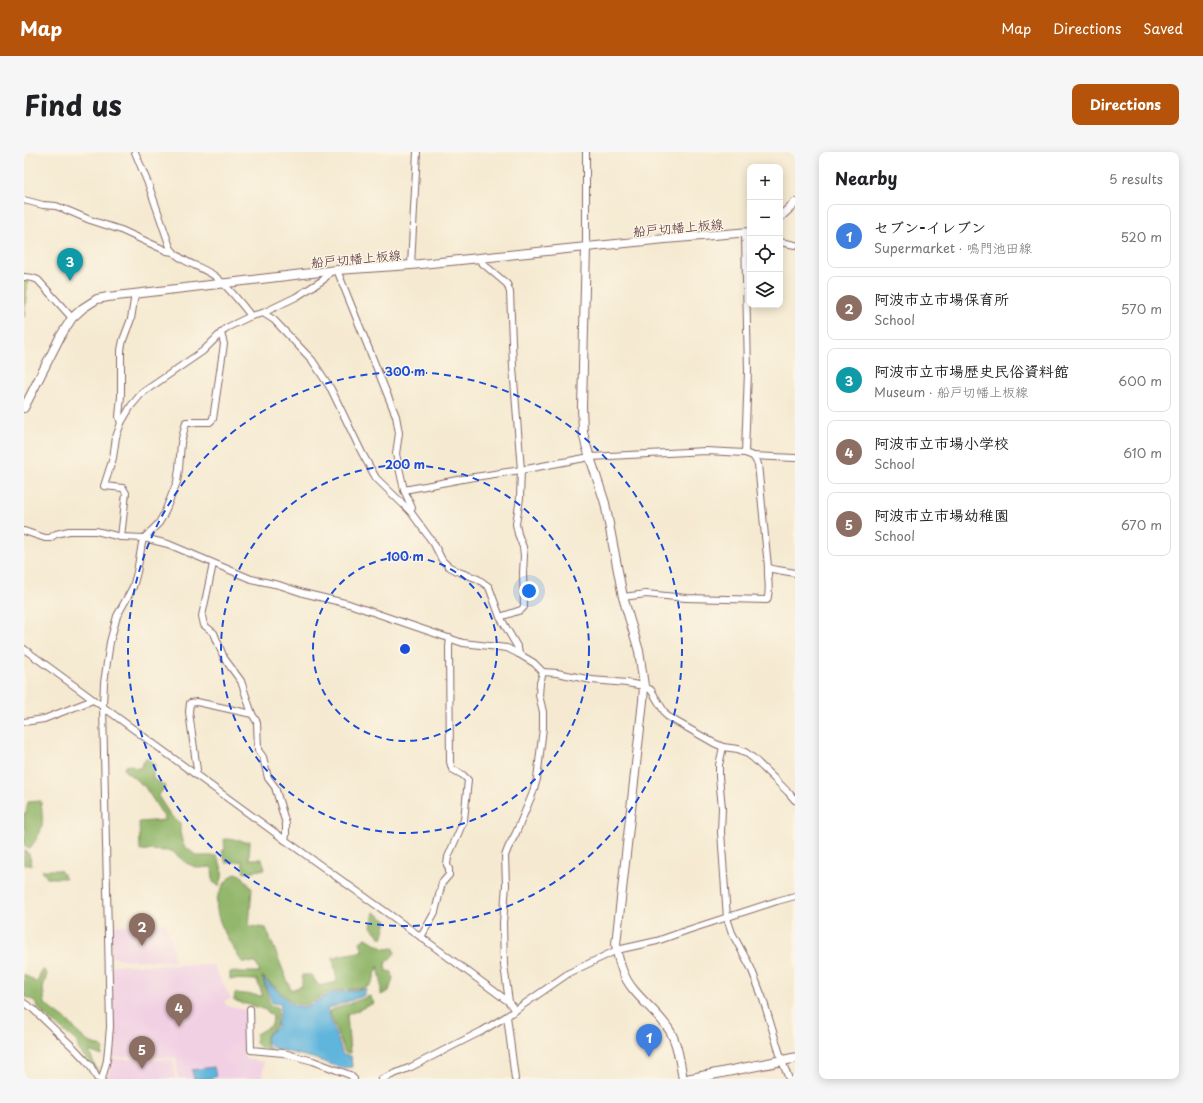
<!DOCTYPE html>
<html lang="en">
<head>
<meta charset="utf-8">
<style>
	:root { --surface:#fff; --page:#f6f6f6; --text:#202124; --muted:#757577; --line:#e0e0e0; --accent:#b45309 }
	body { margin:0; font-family:"Playpen Sans","Klee One",sans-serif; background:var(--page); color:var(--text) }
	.controls { position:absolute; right:12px; top:12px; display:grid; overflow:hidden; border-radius:8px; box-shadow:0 2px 10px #0003 }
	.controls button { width:36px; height:36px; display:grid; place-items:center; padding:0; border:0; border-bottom:1px solid var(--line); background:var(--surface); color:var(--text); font:20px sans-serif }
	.you { position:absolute; left:505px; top:439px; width:14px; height:14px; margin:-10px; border:3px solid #fff; border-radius:50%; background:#1a73e8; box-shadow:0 0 0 6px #1a73e833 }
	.badge { display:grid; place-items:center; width:26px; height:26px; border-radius:50%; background:var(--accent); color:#fff; font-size:13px; font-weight:700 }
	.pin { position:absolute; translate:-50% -33px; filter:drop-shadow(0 1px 2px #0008) }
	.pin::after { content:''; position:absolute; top:21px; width:14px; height:12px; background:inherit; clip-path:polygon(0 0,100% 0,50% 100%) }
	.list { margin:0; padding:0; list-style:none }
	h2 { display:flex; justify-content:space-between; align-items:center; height:52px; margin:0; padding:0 16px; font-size:17px }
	h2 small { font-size:13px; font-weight:400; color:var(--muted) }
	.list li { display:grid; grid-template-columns:26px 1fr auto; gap:12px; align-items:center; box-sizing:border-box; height:64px; margin:0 8px 8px; padding:0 8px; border:1px solid var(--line); border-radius:8px }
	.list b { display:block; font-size:15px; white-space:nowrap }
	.list p { margin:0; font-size:13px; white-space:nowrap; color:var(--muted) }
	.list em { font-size:13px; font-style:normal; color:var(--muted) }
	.icon { flex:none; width:22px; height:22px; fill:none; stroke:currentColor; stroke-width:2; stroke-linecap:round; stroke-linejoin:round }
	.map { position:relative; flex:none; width:771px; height:927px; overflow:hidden; border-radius:8px }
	header { display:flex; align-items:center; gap:24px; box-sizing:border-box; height:56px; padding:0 20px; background:var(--accent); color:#fff }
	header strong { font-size:19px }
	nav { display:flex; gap:22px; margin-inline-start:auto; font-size:14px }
	.intro { display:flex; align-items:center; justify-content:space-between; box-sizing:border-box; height:96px; padding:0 24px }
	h1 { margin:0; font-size:28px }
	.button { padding:10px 18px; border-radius:8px; background:var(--accent); color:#fff; font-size:14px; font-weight:700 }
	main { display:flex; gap:24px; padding:0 24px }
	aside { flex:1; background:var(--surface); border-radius:8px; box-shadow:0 2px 10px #0003 }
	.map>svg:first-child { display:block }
</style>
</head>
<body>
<header>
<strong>Map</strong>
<nav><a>Map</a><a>Directions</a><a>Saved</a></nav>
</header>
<div class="intro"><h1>Find us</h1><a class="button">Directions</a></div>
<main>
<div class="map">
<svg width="771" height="927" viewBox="0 0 771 927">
	<rect width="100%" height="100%" fill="#fcf5e5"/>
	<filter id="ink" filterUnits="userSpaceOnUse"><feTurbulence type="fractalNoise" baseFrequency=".025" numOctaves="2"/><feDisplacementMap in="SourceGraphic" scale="8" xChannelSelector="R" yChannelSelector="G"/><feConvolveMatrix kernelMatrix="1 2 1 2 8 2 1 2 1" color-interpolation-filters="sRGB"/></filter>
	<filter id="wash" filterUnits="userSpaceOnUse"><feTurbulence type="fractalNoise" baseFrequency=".012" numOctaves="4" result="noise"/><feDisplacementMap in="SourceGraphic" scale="16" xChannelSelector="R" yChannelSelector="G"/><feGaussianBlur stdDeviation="0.9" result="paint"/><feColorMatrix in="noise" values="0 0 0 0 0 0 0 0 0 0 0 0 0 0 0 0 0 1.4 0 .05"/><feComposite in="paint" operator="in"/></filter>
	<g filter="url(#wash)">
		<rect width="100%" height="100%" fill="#f5ead1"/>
		<!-- built -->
		<g fill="#f1d0e3">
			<path d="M 142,771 L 145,784 L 147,784 L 150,809 L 104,808 L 87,805 L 88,774 Z"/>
			<path d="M 89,813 L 189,813 L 207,847 L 200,849 L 202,853 L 206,855 L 222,858 L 223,892 L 219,900 L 222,907 L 240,910 L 238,926 L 154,927 L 152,906 L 88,905 L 87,824 Z"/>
			<path d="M 88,907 L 150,908 L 151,927 L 83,927 Z"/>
		</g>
		<!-- green -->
		<path fill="#bad67c" stroke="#827a54" d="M 0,125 L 4,125 L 0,165 Z"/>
		<!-- forest -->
		<g fill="#93b76c" stroke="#6e6b4c">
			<path d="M 122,606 L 131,613 L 129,617 L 129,627 L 142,634 L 134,644 L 147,664 L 156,671 L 156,680 L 159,693 L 173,704 L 193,704 C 198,715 201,723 195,734 L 189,730 L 188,715 L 174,716 L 162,711 L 148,699 L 116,698 L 115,670 L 142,668 L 121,635 L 100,618 L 101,614 L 107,613 L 111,616 L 116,616 Z"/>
			<path d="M 17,649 C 19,674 21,676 6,696 L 0,694 L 2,677 L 0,676 L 0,661 L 2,661 L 4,650 Z"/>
			<path d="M 200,687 L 217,688 L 219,690 L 226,689 L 225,707 L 238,707 L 241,717 L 220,721 L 218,709 L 202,711 L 198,699 L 201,697 Z"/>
			<path d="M 0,698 L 5,702 L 8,713 L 0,713 Z"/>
			<path d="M 18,718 L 36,718 L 42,726 L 23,726 Z"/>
			<path d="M 213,721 L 219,725 L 228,737 L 225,774 L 242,776 L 267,838 L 278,834 L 278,823 L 287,823 L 295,834 L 313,830 L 309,805 L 339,799 L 336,790 L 342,786 L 361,797 L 370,796 L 371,801 L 361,812 L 362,819 L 368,820 L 369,826 L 365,839 L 357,843 L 357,828 L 354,814 L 348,832 L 340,836 L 307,839 L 281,853 L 269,851 L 238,824 L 246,853 L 254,855 L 252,874 L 242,883 L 242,893 L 247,897 L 237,896 L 232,891 L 232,882 L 248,873 L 249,865 C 239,852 224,855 210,848 L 211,841 L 239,844 L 233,828 L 206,827 L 206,820 L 236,820 L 232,811 L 218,810 C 209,796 189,765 193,748 C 193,744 196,740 198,736 C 202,729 205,725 213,721 Z"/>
			<path d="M 350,760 L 363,769 L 358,787 L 347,775 Z"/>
			<path d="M 20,818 L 23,822 L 19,836 L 21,852 L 45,870 L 55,882 L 63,889 L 79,896 L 78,904 L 65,899 L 74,921 L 55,898 L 52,889 L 19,862 L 9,848 L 0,844 L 0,822 L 13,831 L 17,819 Z"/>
			<path d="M 346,844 L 350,851 L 323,863 L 326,901 L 321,901 L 305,859 Z"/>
		</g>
		<!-- water -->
		<g fill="#61b5dd" stroke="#566a84">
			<path d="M 239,826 L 269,853 L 281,855 L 307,841 L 342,837 L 339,844 L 303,857 L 319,903 L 327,904 L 328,915 L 317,916 L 289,906 L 249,896 L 242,890 L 243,883 L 253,875 L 257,852 L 248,851 Z"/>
			<path d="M 190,915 L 192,925 L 182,927 L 170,927 L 168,918 Z"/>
		</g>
	</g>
	<g filter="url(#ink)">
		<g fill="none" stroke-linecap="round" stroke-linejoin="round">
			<!-- street casing -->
			<g stroke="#866665" stroke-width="8">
				<g id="street">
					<path d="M 111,0 L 125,34 L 146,95 C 154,110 178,114 192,125 C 204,135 217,151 227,164"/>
					<path d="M 562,0 L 562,95"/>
					<path d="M 0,48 L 19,53 L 32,54 L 45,59 L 66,68 L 97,78 L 143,99 L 149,100"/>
					<path d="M 756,90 L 771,93"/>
					<path d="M 455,106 L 457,110 L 483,132 L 486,140 L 489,215 L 497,318 L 496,346 L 492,372 L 494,382 L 499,395 L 500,404 L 499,421 L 500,455 L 497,458 L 476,465"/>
					<path d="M 387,113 L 393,0"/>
					<path d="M 313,118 L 372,264 L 375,281 L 372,302 L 380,338 L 388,356 L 386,359"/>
					<path d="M 0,125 L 9,126 L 14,128 L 48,166"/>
					<path d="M 239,161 L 250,168 L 288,208 L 307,237 L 338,301 L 352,326 L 386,359 L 410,392 L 418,408 L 424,414 L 435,420 L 454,427 L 465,435 L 476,465 L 494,496 L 495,502"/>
					<path d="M 97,271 L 95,265 L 97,244 L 97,198 L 99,188 L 107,167 L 111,142"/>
					<path d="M 721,301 L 724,219 L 721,82 L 724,83"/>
					<path d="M 380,338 L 444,326 L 497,318 L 566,305 L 682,299 L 721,301 L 729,304 L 771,306"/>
					<path d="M 0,379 L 21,386 L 26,386 L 32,382 L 45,379 L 72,379 L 97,385 L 120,386 L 144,392 L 227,427 L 255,433 L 279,441 L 325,452 L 439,491 L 483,496 L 495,502 L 510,511 L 519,520 L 533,521 L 568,528 L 603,531 L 620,534 L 627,538 L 643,564 L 653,570 L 690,591 L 699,595 L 714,597 L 721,600 L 729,606 L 764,640 L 771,648"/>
					<path d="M 97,385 L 102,341 L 99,336 L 80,334 L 89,306 L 92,285 L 97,271 L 107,254 L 118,241 L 179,199 L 202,176 L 227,164 L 239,161 L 272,145 L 299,128 L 307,119"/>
					<path d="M 189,412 L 178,464 L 180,473 L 190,481 L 200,506 L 217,529 L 228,562 L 233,570 L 234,598 L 239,605 L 244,626 L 251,635 L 262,672 L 262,683 L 261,688"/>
					<path d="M 744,415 L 748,417 L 771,421"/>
					<path d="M 599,445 L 622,442 L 662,446 L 743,448 C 747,438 743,425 744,415 L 734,312 L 729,304"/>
					<path d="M 0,497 L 261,688 L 397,785 L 485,850 L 491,859"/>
					<path d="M 0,570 L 20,567 L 69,548"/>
					<path d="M 699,595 L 695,613 L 695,625 L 698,656 L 697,680 L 703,766 L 708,781 L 727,816 L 739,847 L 758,909 L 765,927"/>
					<path d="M 171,622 L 173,618 L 165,560 L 166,551 L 173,550 L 228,562"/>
					<path d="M 397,785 L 411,760 L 418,731 L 425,723 L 425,717 L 423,713 L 424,705 L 440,668 L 444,628 L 439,623 L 428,617 L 426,610 L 425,495 L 426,486"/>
					<path d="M 485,850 L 480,813 L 479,771 L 482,733 L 481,704 L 484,696 L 492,681 L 508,643 L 513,627 L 519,576 L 519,560 L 515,543 L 516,531 L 519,520"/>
					<path d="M 0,851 L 9,857 L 50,896 L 66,913 L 73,926 L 76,927"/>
					<path d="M 226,857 L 227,898 L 259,901 L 289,909 L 326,923 L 330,927"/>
					<path d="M 483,864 L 491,927"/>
					<path d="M 78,927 L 83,908 L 86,875 L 79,554 L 80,531 L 86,490 L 93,464 L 109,435 L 113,420 L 118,391 L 120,386 L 135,371 L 140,362 L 153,330 L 155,317 L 157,291 L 162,270 L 186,270 L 189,267 L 200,192 L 197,181"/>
					<path d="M 358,927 L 387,915 L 458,879 L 483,864 L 545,821 L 593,798 L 633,789 L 664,778 L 753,749 L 771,744"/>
				</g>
			</g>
			<!-- secondary casing -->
			<g stroke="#866665" stroke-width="10">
				<g id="secondary">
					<path d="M 756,65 L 771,51"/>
					<path d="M 562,95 L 558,255 L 559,280 L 562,293 L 581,351 L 599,445 L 615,499 L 620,534 L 619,549 L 592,792 C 594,808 599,825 609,837 C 621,852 636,863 646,879 C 654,893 656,911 659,927"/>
					<path d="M 0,256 L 36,185 L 48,166 L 59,156 L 73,147 L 84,145 L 313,118 L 387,113 L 641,87 L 726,80"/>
				</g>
			</g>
			<!-- primary casing -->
			<g stroke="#866665" stroke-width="11">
				<path id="primary" d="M 665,927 L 771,906"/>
			</g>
			<!-- street -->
			<use href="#street" stroke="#fff" stroke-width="6"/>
			<!-- secondary -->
			<use href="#secondary" stroke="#fff" stroke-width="8"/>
			<!-- primary -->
			<use href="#primary" stroke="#fff" stroke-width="9"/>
		</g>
	</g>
	<!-- distance rings -->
	<g fill="none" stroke="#1d4ed8" stroke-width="2" stroke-dasharray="7 5">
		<circle cx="381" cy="497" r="92"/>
		<circle cx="381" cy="497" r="184"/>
		<circle cx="381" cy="497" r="277"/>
	</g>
	<g text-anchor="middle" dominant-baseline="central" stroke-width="3" stroke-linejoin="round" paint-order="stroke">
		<!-- street labels -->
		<g font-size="13" fill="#4a1f2b" stroke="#fcf5e5">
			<text transform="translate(654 75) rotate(-5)">船戸切幡上板線</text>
			<text transform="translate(332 106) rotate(-5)">船戸切幡上板線</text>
		</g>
	</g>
	<circle cx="381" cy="497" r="6" fill="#1d4ed8" stroke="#fcf5e5" stroke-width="2"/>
	<g font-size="12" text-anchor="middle" font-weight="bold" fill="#1d4ed8" stroke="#fcf5e5" stroke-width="3" stroke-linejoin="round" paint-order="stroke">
		<text x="381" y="224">300 m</text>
		<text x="381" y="317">200 m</text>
		<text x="381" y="409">100 m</text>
	</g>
</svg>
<div class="controls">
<button>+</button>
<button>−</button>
<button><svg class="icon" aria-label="locate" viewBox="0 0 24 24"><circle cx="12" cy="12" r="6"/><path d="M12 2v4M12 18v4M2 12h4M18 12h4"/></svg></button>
<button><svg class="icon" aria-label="layers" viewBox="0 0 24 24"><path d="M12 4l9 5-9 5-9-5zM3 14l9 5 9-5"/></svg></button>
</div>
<div class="you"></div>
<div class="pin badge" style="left:625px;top:905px;background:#3f7fe0">1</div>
<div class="pin badge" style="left:118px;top:794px;background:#8d6e63">2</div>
<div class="pin badge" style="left:46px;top:129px;background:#0f9aa8">3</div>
<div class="pin badge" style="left:155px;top:875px;background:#8d6e63">4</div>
<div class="pin badge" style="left:118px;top:917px;background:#8d6e63">5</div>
</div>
<aside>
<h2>Nearby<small>5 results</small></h2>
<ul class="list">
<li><span class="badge" style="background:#3f7fe0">1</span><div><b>セブン-イレブン</b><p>Supermarket · 鳴門池田線</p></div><em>520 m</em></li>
<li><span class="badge" style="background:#8d6e63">2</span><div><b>阿波市立市場保育所</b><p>School</p></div><em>570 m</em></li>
<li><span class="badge" style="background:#0f9aa8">3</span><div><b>阿波市立市場歴史民俗資料館</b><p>Museum · 船戸切幡上板線</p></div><em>600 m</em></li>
<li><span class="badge" style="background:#8d6e63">4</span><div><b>阿波市立市場小学校</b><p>School</p></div><em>610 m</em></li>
<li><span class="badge" style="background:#8d6e63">5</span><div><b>阿波市立市場幼稚園</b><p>School</p></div><em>670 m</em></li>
</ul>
</aside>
</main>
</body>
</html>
